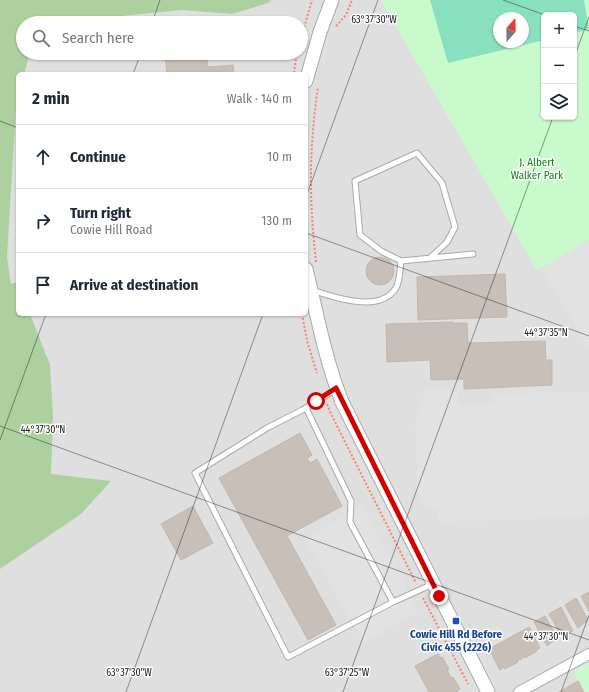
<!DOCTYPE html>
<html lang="en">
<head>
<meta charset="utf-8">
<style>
	:root { --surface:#fff; --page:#f2f2f3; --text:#1f2937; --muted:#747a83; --line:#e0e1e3 }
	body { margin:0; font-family:"Fira Sans Condensed",sans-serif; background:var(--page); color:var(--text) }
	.controls { position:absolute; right:12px; top:12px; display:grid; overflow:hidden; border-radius:6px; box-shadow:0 1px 3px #0004 }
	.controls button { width:36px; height:36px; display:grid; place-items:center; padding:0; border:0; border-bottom:1px solid var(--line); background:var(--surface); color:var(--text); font:20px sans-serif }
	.compass { position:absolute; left:493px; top:12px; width:36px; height:36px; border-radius:50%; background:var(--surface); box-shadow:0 1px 3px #0004; rotate:20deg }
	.stop { position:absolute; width:12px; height:12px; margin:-9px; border:3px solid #d40000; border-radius:50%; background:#fff }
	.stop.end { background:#d40000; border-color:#fff; box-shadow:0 1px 4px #0008 }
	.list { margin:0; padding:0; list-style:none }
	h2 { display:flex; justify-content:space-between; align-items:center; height:52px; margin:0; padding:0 16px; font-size:17px }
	h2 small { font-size:13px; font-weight:400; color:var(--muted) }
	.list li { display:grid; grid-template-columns:26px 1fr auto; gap:12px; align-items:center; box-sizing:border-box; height:64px; padding:0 16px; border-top:1px solid var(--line) }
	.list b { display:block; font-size:15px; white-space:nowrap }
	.list p { margin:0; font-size:13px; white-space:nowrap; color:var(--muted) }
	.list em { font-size:13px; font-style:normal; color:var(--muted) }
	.icon { flex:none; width:22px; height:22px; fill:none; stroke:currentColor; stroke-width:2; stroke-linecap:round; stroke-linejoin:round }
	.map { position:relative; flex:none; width:589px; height:692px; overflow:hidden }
	.search { position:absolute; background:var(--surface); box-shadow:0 1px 3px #0004; left:16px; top:16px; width:292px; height:44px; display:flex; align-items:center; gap:10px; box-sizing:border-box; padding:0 14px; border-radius:22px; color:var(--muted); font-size:15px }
	.panel { position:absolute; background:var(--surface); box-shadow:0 1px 3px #0004; left:16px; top:72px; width:292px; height:244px; border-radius:6px }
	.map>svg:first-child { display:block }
</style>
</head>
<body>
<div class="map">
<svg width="589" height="692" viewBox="0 0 589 692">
	<rect width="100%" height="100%" fill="#f2efe9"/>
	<!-- residential -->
	<path fill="#e0dfdf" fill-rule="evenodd" d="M 0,0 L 381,0 L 537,270 L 589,240 L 589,692 L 0,692 ZM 23,23 L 301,23 L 301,53 L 23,53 ZM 18,74 L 306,74 L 306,314 L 18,314 Z"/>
	<!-- forest -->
	<path fill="#add19e" d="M 0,0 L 271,0 L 268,3 L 232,14 L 182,10 L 70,21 L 68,23 L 23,23 L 23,53 L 32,53 L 29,56 L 24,74 L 18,74 L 7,257 L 11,284 L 18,282 L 18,314 L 30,314 L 50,365 L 53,417 L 51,474 L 111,481 L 81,514 L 0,569 Z"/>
	<!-- park -->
	<g fill="#c8facc" fill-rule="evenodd">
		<path d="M 381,0 L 589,0 L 589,240 L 537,270 ZM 544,15 L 574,15 L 574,117 L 544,117 ZM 499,18 L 523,18 L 523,42 L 499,42 Z"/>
		<path d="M 589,662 L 589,692 L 584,692 L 573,671 Z"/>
	</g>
	<!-- pitch -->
	<path fill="#88e0be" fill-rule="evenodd" d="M 430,0 L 584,0 L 589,29 L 574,33 L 574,15 L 544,15 L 544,40 L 448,63 ZM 499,18 L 523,18 L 523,42 L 499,42 Z"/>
	<!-- parking -->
	<g fill="#e2e2e2">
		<path d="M 589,240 L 589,349 L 541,268 Z"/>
		<path d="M 427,386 L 458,393 L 459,405 L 494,403 L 494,394 L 589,392 L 589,517 L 439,522 L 438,510 L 426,508 L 418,498 L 415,420 Z"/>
		<path d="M 362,504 L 419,612 L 363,643 L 305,538 Z"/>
	</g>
	<!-- building -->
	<g fill="#c7bfb8" stroke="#c4b6ab">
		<path d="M 165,53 L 206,53 L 208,67 L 233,65 L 234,74 L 167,74 Z"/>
		<circle cx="380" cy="271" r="14"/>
		<path d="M 505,274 L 507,317 L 418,320 L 417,277 Z"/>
		<path d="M 453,322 L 452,323 L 467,323 L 468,343 L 545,341 L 546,360 L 552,360 L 552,385 L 464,389 L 464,379 L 431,380 L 430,360 L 387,362 L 386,324 Z"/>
		<path d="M 300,433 L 312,455 L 307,458 L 310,463 L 317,459 L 342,506 L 287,536 L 336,625 L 308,640 L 219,478 Z"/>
		<path d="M 193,506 L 213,543 L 181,560 L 161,524 Z"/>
		<path d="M 589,592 L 589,611 L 581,596 Z"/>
		<path d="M 576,598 L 588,620 L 578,628 L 565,605 Z"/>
		<path d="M 561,607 L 573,631 L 561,635 L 549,614 Z"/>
		<path d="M 545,616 L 557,638 L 547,646 L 534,622 Z"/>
		<path d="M 529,627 L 540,648 L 536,650 L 537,651 L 525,658 L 524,656 L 521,660 L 520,659 L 517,661 L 518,662 L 505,669 L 504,667 L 500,670 L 489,649 Z"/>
		<path d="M 438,654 L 440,658 L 442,657 L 449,669 L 447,670 L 451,678 L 453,677 L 460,689 L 457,690 L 458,692 L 429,692 L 415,666 Z"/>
		<path d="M 578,681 L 584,692 L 559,692 Z"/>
	</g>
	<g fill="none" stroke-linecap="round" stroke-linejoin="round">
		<!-- service casing -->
		<g stroke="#a9a9a9" stroke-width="7">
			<g id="service">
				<path d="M 430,258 L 447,242 L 455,227 L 442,183 L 417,153 L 355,181 L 360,235 L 381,251 L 401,261 L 473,254"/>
				<path d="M 312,290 C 333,297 380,314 396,288 C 400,281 400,269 401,261"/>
				<path d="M 336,389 L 306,408 L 351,501 L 350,522 L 393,602 L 433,584"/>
				<path d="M 306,408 L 267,428 L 195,473 L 288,657 L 393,602"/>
			</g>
		</g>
		<!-- minor casing -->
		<g stroke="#a9a9a9" stroke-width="12">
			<path id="minor" d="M 519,692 L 589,654"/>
		</g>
		<!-- tertiary casing -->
		<g stroke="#a9a9a9" stroke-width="15">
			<g id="tertiary">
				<path d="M 306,81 L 320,32 L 332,0"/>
				<path d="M 306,269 C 317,314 325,359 342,402 L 488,692"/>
			</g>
		</g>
		<!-- path -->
		<g stroke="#fa8072" stroke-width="2" stroke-dasharray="2 2" stroke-linecap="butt">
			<path d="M 336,26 L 346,15 L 352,0"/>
			<path d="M 301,39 L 312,0"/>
			<path d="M 294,73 L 297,53"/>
			<path d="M 316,262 C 309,200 309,149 318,87"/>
			<path d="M 302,314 L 307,341 L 317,373"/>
			<path d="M 327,404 L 331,414 L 416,583"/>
			<path d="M 423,598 L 468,684"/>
		</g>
		<!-- service -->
		<use href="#service" stroke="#fff" stroke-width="5"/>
		<!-- minor -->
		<use href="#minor" stroke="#fff" stroke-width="10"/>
		<!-- tertiary -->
		<use href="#tertiary" stroke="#fff" stroke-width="13"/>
	</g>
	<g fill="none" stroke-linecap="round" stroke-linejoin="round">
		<!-- route -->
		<path stroke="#d40000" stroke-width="5" d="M 316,401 L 336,388 L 439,596"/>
	</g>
	<!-- ticks -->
	<path fill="none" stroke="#222" stroke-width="1" stroke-opacity="0.45" d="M 503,0 L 545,15M 152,23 L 160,0M 574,26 L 589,31M 574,58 L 589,17M 133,74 L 141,53M 0,121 L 18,128M 306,197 L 378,0M 306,233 L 589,336M 0,426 L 589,640M 0,440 L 46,314M 126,692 L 263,314M 343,692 L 553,117M 561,692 L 589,615"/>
	<!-- markers -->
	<rect fill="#1a4fb4" stroke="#fff" stroke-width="1.5" x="452" y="617" width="8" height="8" rx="2"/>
	<g text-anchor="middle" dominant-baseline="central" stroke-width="3" stroke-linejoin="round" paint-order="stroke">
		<!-- park labels -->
		<g font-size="11" fill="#0c8416" stroke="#fff">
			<text x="537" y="162">J. Albert<tspan x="537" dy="13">Walker Park</tspan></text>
		</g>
		<!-- transit labels -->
		<g font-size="11" font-weight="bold" fill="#164399" stroke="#fff">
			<text x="456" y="634">Cowie Hill Rd Before<tspan x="456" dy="13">Civic 455 (2226)</tspan></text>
		</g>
	</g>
	<g font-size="10" text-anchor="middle" fill="#222" stroke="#fff" stroke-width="3" stroke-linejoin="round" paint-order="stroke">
		<text x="374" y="23">63°37'30"W</text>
		<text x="546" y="336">44°37'35"N</text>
		<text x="43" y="433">44°37'30"N</text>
		<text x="546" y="640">44°37'30"N</text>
		<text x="129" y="676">63°37'30"W</text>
		<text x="347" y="676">63°37'25"W</text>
	</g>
</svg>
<div class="controls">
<button>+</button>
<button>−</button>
<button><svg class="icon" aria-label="layers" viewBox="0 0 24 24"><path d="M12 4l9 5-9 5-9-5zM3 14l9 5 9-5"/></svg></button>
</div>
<svg class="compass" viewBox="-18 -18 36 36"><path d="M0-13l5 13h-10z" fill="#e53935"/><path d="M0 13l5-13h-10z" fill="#747a83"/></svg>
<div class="stop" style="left:316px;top:401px"></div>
<div class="stop end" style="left:439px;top:596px"></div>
<div class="search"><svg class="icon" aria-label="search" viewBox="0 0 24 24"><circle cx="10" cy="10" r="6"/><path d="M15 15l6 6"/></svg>Search here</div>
<section class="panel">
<h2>2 min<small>Walk · 140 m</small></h2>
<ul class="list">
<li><svg class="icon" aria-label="ahead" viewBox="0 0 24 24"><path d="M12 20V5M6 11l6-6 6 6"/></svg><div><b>Continue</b></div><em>10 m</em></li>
<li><svg class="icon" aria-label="right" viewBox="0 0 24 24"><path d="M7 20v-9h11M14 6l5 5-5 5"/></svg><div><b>Turn right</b><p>Cowie Hill Road</p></div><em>130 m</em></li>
<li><svg class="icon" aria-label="arrive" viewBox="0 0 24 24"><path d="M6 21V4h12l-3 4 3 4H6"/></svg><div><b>Arrive at destination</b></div></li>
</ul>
</section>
</div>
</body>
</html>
